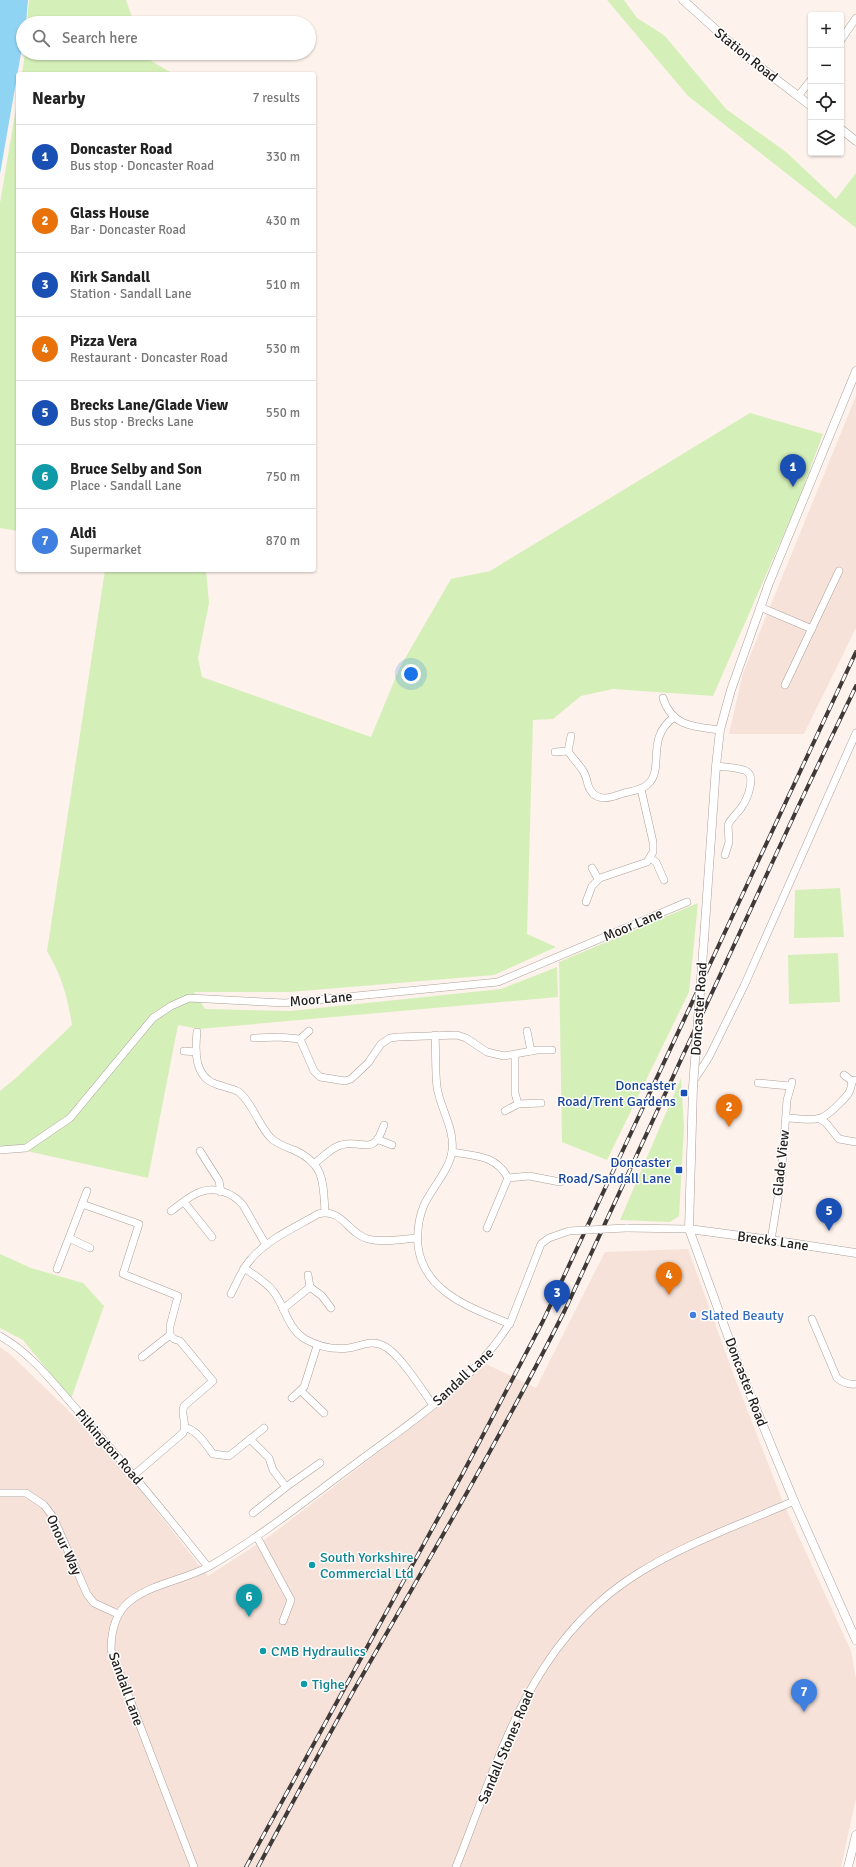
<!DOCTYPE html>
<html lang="en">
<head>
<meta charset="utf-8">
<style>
	:root { --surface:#fff; --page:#f6f6f6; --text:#222; --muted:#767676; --line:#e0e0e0; --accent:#2563eb }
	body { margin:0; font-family:Signika,sans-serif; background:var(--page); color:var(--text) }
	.controls { position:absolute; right:12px; top:12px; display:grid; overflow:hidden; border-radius:4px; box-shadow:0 1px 3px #0004 }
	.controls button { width:36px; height:36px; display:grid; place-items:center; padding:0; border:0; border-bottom:1px solid var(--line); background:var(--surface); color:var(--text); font:20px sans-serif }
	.you { position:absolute; left:411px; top:674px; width:14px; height:14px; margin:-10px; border:3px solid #fff; border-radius:50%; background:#1a73e8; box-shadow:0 0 0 6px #1a73e833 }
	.badge { display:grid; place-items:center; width:26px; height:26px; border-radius:50%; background:var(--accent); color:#fff; font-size:13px; font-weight:700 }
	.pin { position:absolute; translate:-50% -33px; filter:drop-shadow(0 1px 2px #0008) }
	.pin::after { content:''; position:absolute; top:21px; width:14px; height:12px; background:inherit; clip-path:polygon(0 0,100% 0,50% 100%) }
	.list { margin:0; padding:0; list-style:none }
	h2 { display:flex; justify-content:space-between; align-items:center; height:52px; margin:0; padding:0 16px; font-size:17px }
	h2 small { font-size:13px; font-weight:400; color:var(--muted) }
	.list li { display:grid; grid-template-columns:26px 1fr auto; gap:12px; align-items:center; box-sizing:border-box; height:64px; padding:0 16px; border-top:1px solid var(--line) }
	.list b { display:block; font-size:15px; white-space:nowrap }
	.list p { margin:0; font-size:13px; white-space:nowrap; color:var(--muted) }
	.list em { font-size:13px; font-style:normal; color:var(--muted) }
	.icon { flex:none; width:22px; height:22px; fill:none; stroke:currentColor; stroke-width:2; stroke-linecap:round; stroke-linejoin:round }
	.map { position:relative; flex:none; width:856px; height:1867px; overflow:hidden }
	.search { position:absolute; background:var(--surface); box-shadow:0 1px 3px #0004; left:16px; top:16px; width:300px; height:44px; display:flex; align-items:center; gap:10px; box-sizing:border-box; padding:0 14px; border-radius:22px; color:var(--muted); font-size:15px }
	.panel { position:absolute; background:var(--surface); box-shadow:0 1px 3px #0004; left:16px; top:72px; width:300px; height:500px; border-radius:4px }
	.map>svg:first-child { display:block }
</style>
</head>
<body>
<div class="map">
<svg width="856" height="1867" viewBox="0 0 856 1867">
	<rect width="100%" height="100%" fill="#fef2ec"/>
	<!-- built -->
	<g fill="#f6e2d9">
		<path d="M 856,396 L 856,628 L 804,734 L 729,734 L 743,673 Z"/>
		<path d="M 688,1249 L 733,1373 L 783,1502 L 851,1651 L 856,1679 L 856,1798 L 841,1867 L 0,1867 L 0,1347 L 11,1355 L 66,1408 L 132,1480 L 208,1576 L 267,1538 L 436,1408 L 486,1364 L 536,1388 L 605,1252 Z"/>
	</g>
	<!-- green -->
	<g fill="#d5efb9">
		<path d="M 29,0 L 126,0 L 134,23 L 27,23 Z"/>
		<path d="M 607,0 L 624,0 L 637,18 L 664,35 L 726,109 L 786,152 L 836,199 L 856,173 L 856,228 L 688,96 Z"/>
		<path d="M 25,53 L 144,53 L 146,58 L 170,72 L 171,74 L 22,74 Z"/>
		<path d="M 18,96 L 18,531 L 0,528 L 0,203 Z"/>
		<path d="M 750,413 L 823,434 L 797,504 L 713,696 L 613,689 L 581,696 L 553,719 L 533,720 L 527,934 L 556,947 L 494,975 L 290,992 L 194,992 L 205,1009 L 290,1011 L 501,989 L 557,967 L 558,997 L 199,1029 L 178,1025 L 148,1178 L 27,1151 L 0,1153 L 0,1091 L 17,1077 L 72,1025 C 67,995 62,977 47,951 L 105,570 L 206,570 L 209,603 L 198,658 L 202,677 L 371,737 L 400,667 L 451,579 L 490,571 Z"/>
		<path d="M 840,888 L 844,937 L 794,938 L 795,890 Z"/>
		<path d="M 698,903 L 689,992 L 607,1160 L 562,1142 L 559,962 Z"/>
		<path d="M 838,953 L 840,1002 L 789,1004 L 788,955 Z"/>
		<path d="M 681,1078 L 684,1127 L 679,1216 L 670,1222 L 620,1220 Z"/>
		<path d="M 0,1254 L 31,1268 L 83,1283 L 104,1306 L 71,1399 L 23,1340 L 0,1328 Z"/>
	</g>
	<!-- water -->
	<path fill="#90d4f4" d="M 0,0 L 28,0 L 26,23 L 23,23 L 23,42 L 0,174 Z"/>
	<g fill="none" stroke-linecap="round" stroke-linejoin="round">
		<!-- minor casing -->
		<g stroke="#aba09b" stroke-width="8">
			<g id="minor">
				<path d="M 841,40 L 856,18"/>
				<path d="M 798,96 L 811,80"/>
				<path d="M 760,607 L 812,629"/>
				<path d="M 785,685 L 839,571"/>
				<path d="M 663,698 C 672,727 695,727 720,730"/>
				<path d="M 568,751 C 573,759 579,764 583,771 C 586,775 587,781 588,785 C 594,802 608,799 621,794 C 629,791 640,791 647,785 C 666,769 644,740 674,717"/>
				<path d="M 555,752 L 568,751 L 571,736"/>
				<path d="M 716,766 C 725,767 735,767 744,770 C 758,774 747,800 741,808 C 737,814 731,818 728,825 L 729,842 L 725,855"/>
				<path d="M 650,858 L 656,862 L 664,880"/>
				<path d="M 592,868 L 598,879"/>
				<path d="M 586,902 L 592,886 L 600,878 L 647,862 L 653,852 L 653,842 L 641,789"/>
				<path d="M 527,1031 L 531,1051"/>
				<path d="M 197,1032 C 195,1050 194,1077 216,1084 C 223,1087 233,1088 239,1092 C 253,1104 258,1124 270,1137 C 276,1144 286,1147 294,1150 C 325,1164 323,1182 325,1212"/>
				<path d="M 435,1035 C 436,1052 435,1070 437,1087 C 440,1108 455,1129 452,1151 C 450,1169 432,1188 424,1205 C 419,1217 417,1233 418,1246 C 424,1293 472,1308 510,1324"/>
				<path d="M 254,1038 L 279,1037 L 300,1039 L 309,1031"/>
				<path d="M 300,1039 L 314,1071 L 320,1077 L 345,1081 L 351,1079 L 368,1063 L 381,1044 L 390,1038 L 398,1037 L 457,1035 L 466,1038 L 487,1052 L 504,1056 L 537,1050 L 552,1050"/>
				<path d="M 184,1051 L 196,1052"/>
				<path d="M 515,1055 L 515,1093 L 518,1104"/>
				<path d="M 844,1075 L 852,1081 L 855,1080"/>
				<path d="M 694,1080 L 709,1057 L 744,986 L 856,733"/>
				<path d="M 758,1083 L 790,1086"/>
				<path d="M 505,1111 L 518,1104 L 541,1103"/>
				<path d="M 786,1118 C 815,1119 819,1125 840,1103 C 848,1095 851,1092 852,1081"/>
				<path d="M 820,1119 L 826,1123 L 839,1139 L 856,1142"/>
				<path d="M 379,1140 L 392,1145"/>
				<path d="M 0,1150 L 26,1148 L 70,1118 L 153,1018 L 171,1006 L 189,998 L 285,1003 L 498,982 L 687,902"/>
				<path d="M 200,1151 L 219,1181 L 221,1192"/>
				<path d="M 452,1152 C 475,1156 496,1155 508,1178 L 487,1228"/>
				<path d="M 315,1163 C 323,1157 332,1147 341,1145 C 364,1139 373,1158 384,1125"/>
				<path d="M 508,1178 L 529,1176 L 560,1182"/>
				<path d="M 184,1202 L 212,1237"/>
				<path d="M 82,1204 L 139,1224 L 123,1274 L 178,1296 L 170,1326 L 170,1335 L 142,1357"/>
				<path d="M 171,1211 C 180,1205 190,1195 200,1192 C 215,1186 233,1193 243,1205 L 266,1245"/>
				<path d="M 626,1228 L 689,1229"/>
				<path d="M 69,1238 L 90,1248"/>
				<path d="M 771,1240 L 781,1179 L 787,1100 L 792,1082"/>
				<path d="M 244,1268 C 254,1275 265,1281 273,1291 C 285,1306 287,1328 305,1339 C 319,1347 333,1350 349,1348 C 360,1346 370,1340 382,1345 C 399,1352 422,1390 433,1405"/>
				<path d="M 57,1269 L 87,1191"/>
				<path d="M 308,1275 L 310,1287 L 322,1296 L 331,1308"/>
				<path d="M 231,1294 C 237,1282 242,1269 251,1259 C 268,1239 296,1227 318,1214 C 343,1208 347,1233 368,1239 C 383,1243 402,1239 417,1238"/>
				<path d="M 283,1309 L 310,1287"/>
				<path d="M 812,1319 L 837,1378 C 843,1383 848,1385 856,1384"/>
				<path d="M 0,1336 C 32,1354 54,1384 78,1411 C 123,1462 166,1514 208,1567"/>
				<path d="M 301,1391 L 324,1413"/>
				<path d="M 292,1398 L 304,1387 L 317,1346"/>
				<path d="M 186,1428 C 197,1430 206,1445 213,1454 L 229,1456 L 264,1428"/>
				<path d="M 250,1439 L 269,1458 L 273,1470 L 286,1487 L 253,1513"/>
				<path d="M 134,1475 L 183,1433 C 188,1423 180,1416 184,1406 L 213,1381 L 180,1341 L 174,1339 L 170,1335"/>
				<path d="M 286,1487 L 320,1463"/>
				<path d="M 0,1493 L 26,1493 L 44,1505 L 53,1517 L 87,1594 L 94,1603 L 118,1614"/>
				<path d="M 257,1537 L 291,1600 L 283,1621"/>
				<path d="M 194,1867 L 111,1650 C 111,1632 115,1613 130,1601 C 153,1583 185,1580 210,1566 C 260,1537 305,1501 351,1467 C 408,1424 474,1383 511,1321 L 541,1244 L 549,1238 L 569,1231"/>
				<path d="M 456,1867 C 500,1756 530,1641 637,1574 C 686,1543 742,1524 794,1501"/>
			</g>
		</g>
		<!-- tertiary casing -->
		<g stroke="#aba09b" stroke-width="9">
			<g id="tertiary">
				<path d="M 683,0 L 743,54 L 811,106"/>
				<path d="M 841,129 L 856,141"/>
				<path d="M 704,939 L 716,766 L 720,730 L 731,690 L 769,583 L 856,371"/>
				<path d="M 693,1087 L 689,1229 L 741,1372 L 794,1501 L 856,1640"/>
				<path d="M 689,1229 L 771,1240 L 856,1253"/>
				<path d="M 848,1867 L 856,1835"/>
			</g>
		</g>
		<!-- minor -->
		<use href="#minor" stroke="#fff" stroke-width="7"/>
		<!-- tertiary -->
		<use href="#tertiary" stroke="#fff" stroke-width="8"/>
		<!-- rail casing -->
		<g stroke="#3f3937" stroke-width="4">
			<g id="rail">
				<path d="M 246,1867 L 463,1473 L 543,1321 L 856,652"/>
				<path d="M 258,1867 C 290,1808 321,1749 354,1690 C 426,1564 500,1439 565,1310 L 798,807 L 856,686"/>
			</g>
		</g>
		<!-- rail -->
		<use href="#rail" stroke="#fff" stroke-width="2.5" stroke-dasharray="8" stroke-linecap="butt"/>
		<!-- minor-bridge casing -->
		<g stroke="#aba09b" stroke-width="8" stroke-linecap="butt">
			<path id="minor-bridge" d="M 569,1231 L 626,1228"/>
		</g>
		<!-- tertiary-bridge casing -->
		<g stroke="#aba09b" stroke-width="9" stroke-linecap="butt">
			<path id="tertiary-bridge" d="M 693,1087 L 704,939"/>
		</g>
		<!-- minor-bridge -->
		<use href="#minor-bridge" stroke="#fff" stroke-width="7"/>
		<!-- tertiary-bridge -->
		<use href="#tertiary-bridge" stroke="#fff" stroke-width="8"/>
	</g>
	<!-- markers -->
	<g fill="#1a4fb4" stroke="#fff" stroke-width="1.5">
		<rect x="680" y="1089" width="8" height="8" rx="2"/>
		<rect x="675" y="1166" width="8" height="8" rx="2"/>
	</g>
	<circle fill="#3f7fe0" stroke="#fff" stroke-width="1.5" cx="693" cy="1315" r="4"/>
	<g fill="#0f9aa8" stroke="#fff" stroke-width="1.5">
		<circle cx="312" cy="1565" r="4"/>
		<circle cx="263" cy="1651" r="4"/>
		<circle cx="304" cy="1684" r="4"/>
	</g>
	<g text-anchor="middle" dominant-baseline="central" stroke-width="3" stroke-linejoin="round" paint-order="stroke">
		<!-- street labels -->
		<g font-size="14" fill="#25201e" stroke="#fff">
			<text transform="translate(746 55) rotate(39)">Station Road</text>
			<text transform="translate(633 925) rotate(-23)">Moor Lane</text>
			<text transform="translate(321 999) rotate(-5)">Moor Lane</text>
			<text transform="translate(699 1009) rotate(-86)">Doncaster Road</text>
			<text transform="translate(781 1163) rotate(-84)">Glade View</text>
			<text transform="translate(773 1241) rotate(8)">Brecks Lane</text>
			<text transform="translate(463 1377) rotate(-43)">Sandall Lane</text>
			<text transform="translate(746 1382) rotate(69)">Doncaster Road</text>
			<text transform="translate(109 1447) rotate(49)">Pilkington Road</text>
			<text transform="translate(64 1545) rotate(65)">Onour Way</text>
			<text transform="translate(126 1689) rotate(70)">Sandall Lane</text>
			<text transform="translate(506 1747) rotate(-67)">Sandall Stones Road</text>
		</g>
		<!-- transit labels -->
		<g font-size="14" fill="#164399" stroke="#fff" text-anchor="end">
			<text x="676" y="1085">Doncaster<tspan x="676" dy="16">Road/Trent Gardens</tspan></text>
			<text x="671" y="1162">Doncaster<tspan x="671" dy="16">Road/Sandall Lane</tspan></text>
		</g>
		<!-- shop labels -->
		<g font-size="14" fill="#366cbe" stroke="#fff" text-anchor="start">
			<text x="701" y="1315">Slated Beauty</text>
		</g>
		<!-- culture labels -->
		<g font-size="14" fill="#0d838f" stroke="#fff" text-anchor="start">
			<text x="320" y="1557">South Yorkshire<tspan x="320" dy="16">Commercial Ltd</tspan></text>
			<text x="271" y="1651">CMB Hydraulics</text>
			<text x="312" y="1684">Tighe</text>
		</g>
	</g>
</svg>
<div class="controls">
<button>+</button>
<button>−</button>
<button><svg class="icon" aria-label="locate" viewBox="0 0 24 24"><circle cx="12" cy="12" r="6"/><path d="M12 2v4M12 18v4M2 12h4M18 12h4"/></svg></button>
<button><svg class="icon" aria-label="layers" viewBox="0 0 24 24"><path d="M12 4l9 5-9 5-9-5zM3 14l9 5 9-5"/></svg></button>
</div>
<div class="you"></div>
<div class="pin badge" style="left:793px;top:487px;background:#1a4fb4">1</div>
<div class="pin badge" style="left:729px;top:1127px;background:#e8710a">2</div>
<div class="pin badge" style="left:557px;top:1313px;background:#1a4fb4">3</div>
<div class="pin badge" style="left:669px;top:1295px;background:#e8710a">4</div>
<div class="pin badge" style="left:829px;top:1231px;background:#1a4fb4">5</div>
<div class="pin badge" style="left:249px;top:1617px;background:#0f9aa8">6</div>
<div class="pin badge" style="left:804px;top:1712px;background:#3f7fe0">7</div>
<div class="search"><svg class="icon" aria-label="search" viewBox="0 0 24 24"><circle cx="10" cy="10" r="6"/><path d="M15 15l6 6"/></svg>Search here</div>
<section class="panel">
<h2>Nearby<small>7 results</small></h2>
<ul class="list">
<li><span class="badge" style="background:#1a4fb4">1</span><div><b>Doncaster Road</b><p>Bus stop · Doncaster Road</p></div><em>330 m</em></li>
<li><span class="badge" style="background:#e8710a">2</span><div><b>Glass House</b><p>Bar · Doncaster Road</p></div><em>430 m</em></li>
<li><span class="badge" style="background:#1a4fb4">3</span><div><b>Kirk Sandall</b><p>Station · Sandall Lane</p></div><em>510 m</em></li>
<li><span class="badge" style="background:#e8710a">4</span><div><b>Pizza Vera</b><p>Restaurant · Doncaster Road</p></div><em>530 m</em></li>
<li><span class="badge" style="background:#1a4fb4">5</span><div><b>Brecks Lane/Glade View</b><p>Bus stop · Brecks Lane</p></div><em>550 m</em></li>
<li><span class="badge" style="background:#0f9aa8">6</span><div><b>Bruce Selby and Son</b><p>Place · Sandall Lane</p></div><em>750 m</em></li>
<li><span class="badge" style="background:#3f7fe0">7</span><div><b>Aldi</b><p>Supermarket</p></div><em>870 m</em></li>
</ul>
</section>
</div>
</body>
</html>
